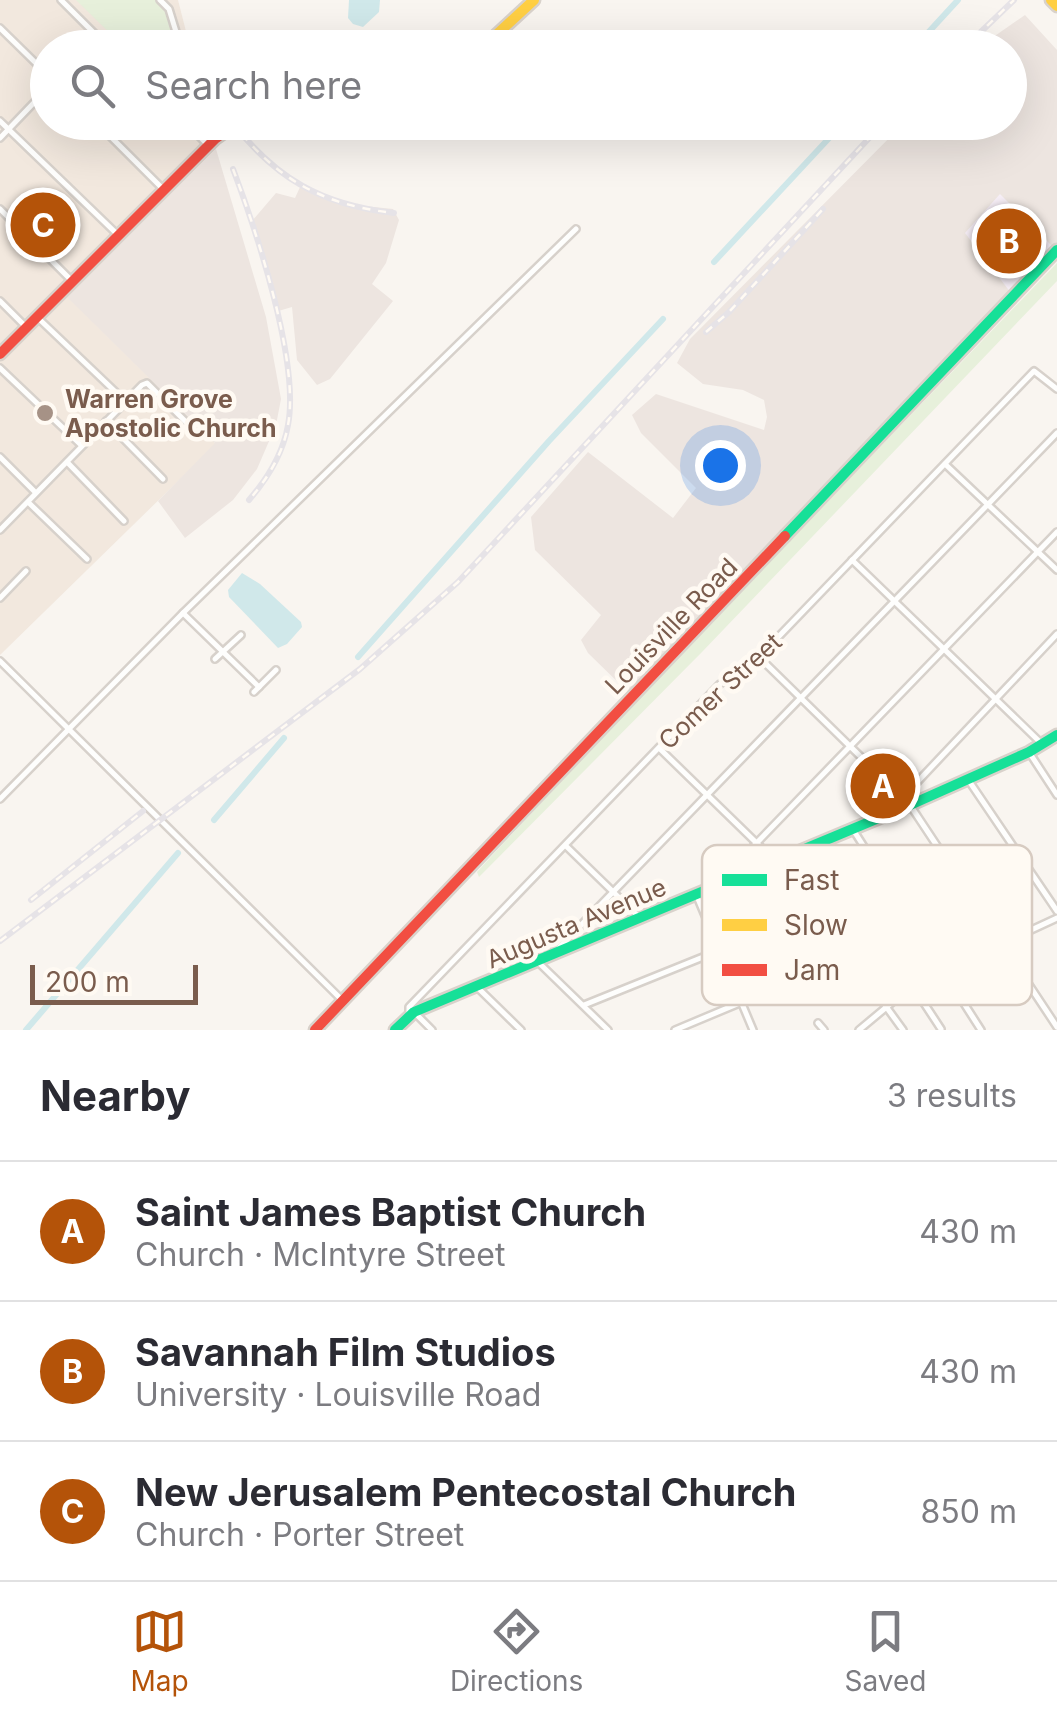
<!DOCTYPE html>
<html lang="en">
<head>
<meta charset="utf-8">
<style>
	:root { --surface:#fff; --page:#f7f7f7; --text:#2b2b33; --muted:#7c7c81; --line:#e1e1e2; --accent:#b45309 }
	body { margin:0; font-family:Inter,sans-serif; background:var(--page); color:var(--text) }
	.scale { position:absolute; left:30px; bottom:25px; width:168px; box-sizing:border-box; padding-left:10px; border:5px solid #7a5c4d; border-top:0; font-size:28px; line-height:35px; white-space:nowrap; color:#7a5c4d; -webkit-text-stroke:8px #fffaf3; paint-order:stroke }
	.you { position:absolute; left:720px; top:465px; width:35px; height:35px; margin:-25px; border:8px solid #fff; border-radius:50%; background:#1a73e8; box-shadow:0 0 0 15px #1a73e833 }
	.badge { display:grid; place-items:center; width:65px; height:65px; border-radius:50%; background:var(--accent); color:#fff; font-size:32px; font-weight:700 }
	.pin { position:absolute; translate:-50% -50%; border:5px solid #fff; box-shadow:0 2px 10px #0006 }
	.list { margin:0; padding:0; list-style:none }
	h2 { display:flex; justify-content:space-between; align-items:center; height:130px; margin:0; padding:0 40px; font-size:42px }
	h2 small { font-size:32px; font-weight:400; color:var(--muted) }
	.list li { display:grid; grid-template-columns:65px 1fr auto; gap:30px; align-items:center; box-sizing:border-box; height:140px; padding:0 40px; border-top:2px solid var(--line) }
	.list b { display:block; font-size:38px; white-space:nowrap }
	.list p { margin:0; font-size:32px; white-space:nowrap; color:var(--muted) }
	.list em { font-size:32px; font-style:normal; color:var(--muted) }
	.icon { flex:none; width:55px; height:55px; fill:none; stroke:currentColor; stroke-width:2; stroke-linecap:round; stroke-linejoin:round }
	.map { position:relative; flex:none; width:1057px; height:1030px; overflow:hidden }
	.search { position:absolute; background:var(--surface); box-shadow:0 10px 40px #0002; left:30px; right:30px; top:30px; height:110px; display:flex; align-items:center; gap:25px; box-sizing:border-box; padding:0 35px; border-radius:55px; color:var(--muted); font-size:38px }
	.sheet { height:550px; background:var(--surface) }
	nav { display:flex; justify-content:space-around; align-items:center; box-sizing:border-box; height:140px; border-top:2px solid var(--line); background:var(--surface); font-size:28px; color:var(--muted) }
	nav a { display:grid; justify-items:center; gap:5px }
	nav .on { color:var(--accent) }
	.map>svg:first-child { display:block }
</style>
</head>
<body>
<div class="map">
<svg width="1057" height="1030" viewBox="0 0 1057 1030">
	<rect width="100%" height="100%" fill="#f9f5f0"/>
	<!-- residential -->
	<path fill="#f2e8de" d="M 0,0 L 178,0 L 190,47 L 48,48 L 48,122 L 209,123 L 216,149 L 68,297 L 216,444 L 0,655 Z"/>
	<!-- industrial -->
	<g fill="#ede5e0">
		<path d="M 1025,15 L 1057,50 L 1057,251 L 632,696 L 588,653 L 581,640 L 601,615 L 535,550 L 531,517 L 588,452 L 673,518 L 696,488 L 641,433 L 632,415 L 656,394 L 764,430 L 767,417 L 764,400 L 743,390 L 703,384 L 677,363 L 690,339 L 904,123 L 1010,122 L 1010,48 L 979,47 Z"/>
		<path d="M 216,149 L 266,317 L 281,399 L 276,425 L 257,469 L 233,500 L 185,538 L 158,501 L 215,443 L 67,297 Z"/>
		<path d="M 301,185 L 345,204 L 393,209 L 399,220 L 386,263 L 372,284 L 393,301 L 330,379 L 317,385 L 297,360 L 292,307 L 275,312 L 252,221 L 276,193 L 295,198 Z"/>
	</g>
	<!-- education -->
	<path fill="#f6eef6" d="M 1000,194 L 1054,248 L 1011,293 L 965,233 Z"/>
	<!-- green -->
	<g fill="#e7f0db">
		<path d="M 76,0 L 155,0 L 167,11 L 176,47 L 124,47 Z"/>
		<path d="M 1057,263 L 1057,281 L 702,652 L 479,877 L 477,872 C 667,666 863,465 1057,263 Z"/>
	</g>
	<!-- water -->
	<g fill="#d0e8ea">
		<path d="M 349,0 L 380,0 L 379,12 L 363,27 L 353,24 L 348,18 Z"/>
		<path d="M 242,573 L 260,584 L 301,622 L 302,627 L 287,644 L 278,648 L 229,597 L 228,590 Z"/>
	</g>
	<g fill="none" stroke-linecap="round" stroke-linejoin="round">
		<!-- canal -->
		<g stroke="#d0e8ea" stroke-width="6">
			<path d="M 914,48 L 958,0"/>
			<path d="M 714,262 L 844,122"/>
			<path d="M 358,657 L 549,441 L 663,319"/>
			<path d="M 214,820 L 284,738"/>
			<path d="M 26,1030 L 178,853"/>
		</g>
		<!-- street casing -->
		<g stroke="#d7d1cb" stroke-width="10">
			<g id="street">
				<path d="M 61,0 L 109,48"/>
				<path d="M 160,0 L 169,9 L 181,48"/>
				<path d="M 0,28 L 48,75"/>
				<path d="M 88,48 L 99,38"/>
				<path d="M 0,121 L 118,235"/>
				<path d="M 96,122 L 165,191"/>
				<path d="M 185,122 L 208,145"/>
				<path d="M 202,122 L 208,142"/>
				<path d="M 0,138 L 48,88"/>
				<path d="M 0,209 L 72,281"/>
				<path d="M 0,301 L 26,327"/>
				<path d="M 37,317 L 124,400"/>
				<path d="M 0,368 L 81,445"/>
				<path d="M 106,421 L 163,479"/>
				<path d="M 0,457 L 35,492"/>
				<path d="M 67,462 L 124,521"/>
				<path d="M 945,464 L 1057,570"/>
				<path d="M 28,502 L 87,559"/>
				<path d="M 0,530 L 142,385 L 147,383 L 188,424"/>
				<path d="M 852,560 L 1043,745"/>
				<path d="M 0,598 L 26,571"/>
				<path d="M 183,613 L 259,687"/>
				<path d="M 759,657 L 910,805 L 1057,1027"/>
				<path d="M 215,659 L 241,635"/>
				<path d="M 0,661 L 343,1001"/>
				<path d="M 254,692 L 276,670"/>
				<path d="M 659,748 L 774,860"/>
				<path d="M 1029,752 L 1057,795"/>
				<path d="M 967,778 L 1057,911"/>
				<path d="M 0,799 L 183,613 L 576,229"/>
				<path d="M 888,813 L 1057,634"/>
				<path d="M 852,828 L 981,1030"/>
				<path d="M 819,843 L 941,1029"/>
				<path d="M 566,846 L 639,917"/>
				<path d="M 717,884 L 1057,532"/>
				<path d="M 696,894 L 753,1030"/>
				<path d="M 556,951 L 1057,433"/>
				<path d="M 536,960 L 608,1030"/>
				<path d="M 869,983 L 903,1030"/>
				<path d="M 477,987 L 521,1030"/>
				<path d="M 584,1005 L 718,951 L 849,892"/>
				<path d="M 414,1012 L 432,1030"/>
				<path d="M 409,1016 L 409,1007 L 720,684 L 759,657 L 1034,371 L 1057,389"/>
				<path d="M 818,1023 L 824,1030"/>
				<path d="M 675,1030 L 883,943"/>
				<path d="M 859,1030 L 913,985 L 1057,918"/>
			</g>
		</g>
		<!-- fast casing -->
		<g stroke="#d9d2cb" stroke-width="15">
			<g id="fast">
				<path d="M 785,536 L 1057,250"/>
				<path d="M 395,1030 L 414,1012 L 910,805 L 1029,752 L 1057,735"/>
			</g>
		</g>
		<!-- slow casing -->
		<g stroke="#d9d2cb" stroke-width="15">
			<g id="slow">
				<path d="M 1051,0 L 1057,6"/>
				<path d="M 482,48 L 534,0"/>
			</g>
		</g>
		<!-- jam casing -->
		<g stroke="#d9d2cb" stroke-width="15">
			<g id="jam">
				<path d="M 0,354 L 215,139 L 239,122"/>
				<path d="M 315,1030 L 785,536"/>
			</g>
		</g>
		<!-- street -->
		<use href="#street" stroke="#fefefd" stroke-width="5"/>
		<!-- fast -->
		<use href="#fast" stroke="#16e098" stroke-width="10"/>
		<!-- slow -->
		<use href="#slow" stroke="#ffcf43" stroke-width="10"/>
		<!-- jam -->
		<use href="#jam" stroke="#f24e42" stroke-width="10"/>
		<!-- rail casing -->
		<g stroke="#e6e3e7" stroke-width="6">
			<g id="rail">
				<path d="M 964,48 L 1014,0"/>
				<path d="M 232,122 C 276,179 322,205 394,213"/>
				<path d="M 233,169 C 256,230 300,362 288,425 C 283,454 268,478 249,500"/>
				<path d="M 706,332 L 729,312 L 823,209"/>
				<path d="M 31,900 L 143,811"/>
				<path d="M 0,941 L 360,669 L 458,582 L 884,122"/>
			</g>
		</g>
		<!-- rail -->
		<use href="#rail" stroke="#fffaf3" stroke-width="2.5" stroke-dasharray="8" stroke-linecap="butt"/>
	</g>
	<!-- markers -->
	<circle fill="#a69286" stroke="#fffaf3" stroke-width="4" cx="45" cy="413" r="10"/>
	<g text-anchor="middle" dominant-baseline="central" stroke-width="9" stroke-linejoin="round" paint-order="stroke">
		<!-- poi labels -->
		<g font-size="25" font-weight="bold" fill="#7a5c4d" stroke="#fffaf3" text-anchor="start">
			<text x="65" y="399">Warren Grove<tspan x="65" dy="29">Apostolic Church</tspan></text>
		</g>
		<!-- street labels -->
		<g font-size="25" fill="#7a5c4d" stroke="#fffaf3">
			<text transform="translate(671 626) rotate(-46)">Louisville Road</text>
			<text transform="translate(720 691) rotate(-43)">Comer Street</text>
			<text transform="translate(576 923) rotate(-23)">Augusta Avenue</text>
		</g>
	</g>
	<!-- legend -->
	<rect x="702" y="845" width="330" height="160" rx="15" fill="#fffaf3" stroke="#d7cbc1" stroke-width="2.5"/>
	<rect x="722" y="874" width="45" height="12" fill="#16e098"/>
	<rect x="722" y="919" width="45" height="12" fill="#ffcf43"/>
	<rect x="722" y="964" width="45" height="12" fill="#f24e42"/>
	<g font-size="28" fill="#7a5c4d">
		<text x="784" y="890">Fast</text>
		<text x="784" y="935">Slow</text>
		<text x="784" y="980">Jam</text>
	</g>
</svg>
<div class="scale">200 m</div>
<div class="you"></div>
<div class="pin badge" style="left:883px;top:786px">A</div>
<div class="pin badge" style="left:1009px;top:241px">B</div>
<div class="pin badge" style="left:43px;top:225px">C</div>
<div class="search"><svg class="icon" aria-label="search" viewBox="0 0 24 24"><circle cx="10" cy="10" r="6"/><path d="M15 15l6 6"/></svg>Search here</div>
</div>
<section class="sheet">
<h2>Nearby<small>3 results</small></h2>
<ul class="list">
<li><span class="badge">A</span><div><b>Saint James Baptist Church</b><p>Church · McIntyre Street</p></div><em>430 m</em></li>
<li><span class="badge">B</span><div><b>Savannah Film Studios</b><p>University · Louisville Road</p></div><em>430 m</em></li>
<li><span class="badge">C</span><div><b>New Jerusalem Pentecostal Church</b><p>Church · Porter Street</p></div><em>850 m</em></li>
</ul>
</section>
<nav>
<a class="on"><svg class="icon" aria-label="map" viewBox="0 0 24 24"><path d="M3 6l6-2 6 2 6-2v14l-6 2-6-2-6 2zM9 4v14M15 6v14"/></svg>Map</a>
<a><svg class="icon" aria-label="directions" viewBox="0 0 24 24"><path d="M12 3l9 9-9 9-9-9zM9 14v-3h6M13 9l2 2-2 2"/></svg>Directions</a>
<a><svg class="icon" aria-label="saved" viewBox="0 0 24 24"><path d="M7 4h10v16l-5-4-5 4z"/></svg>Saved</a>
</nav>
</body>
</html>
